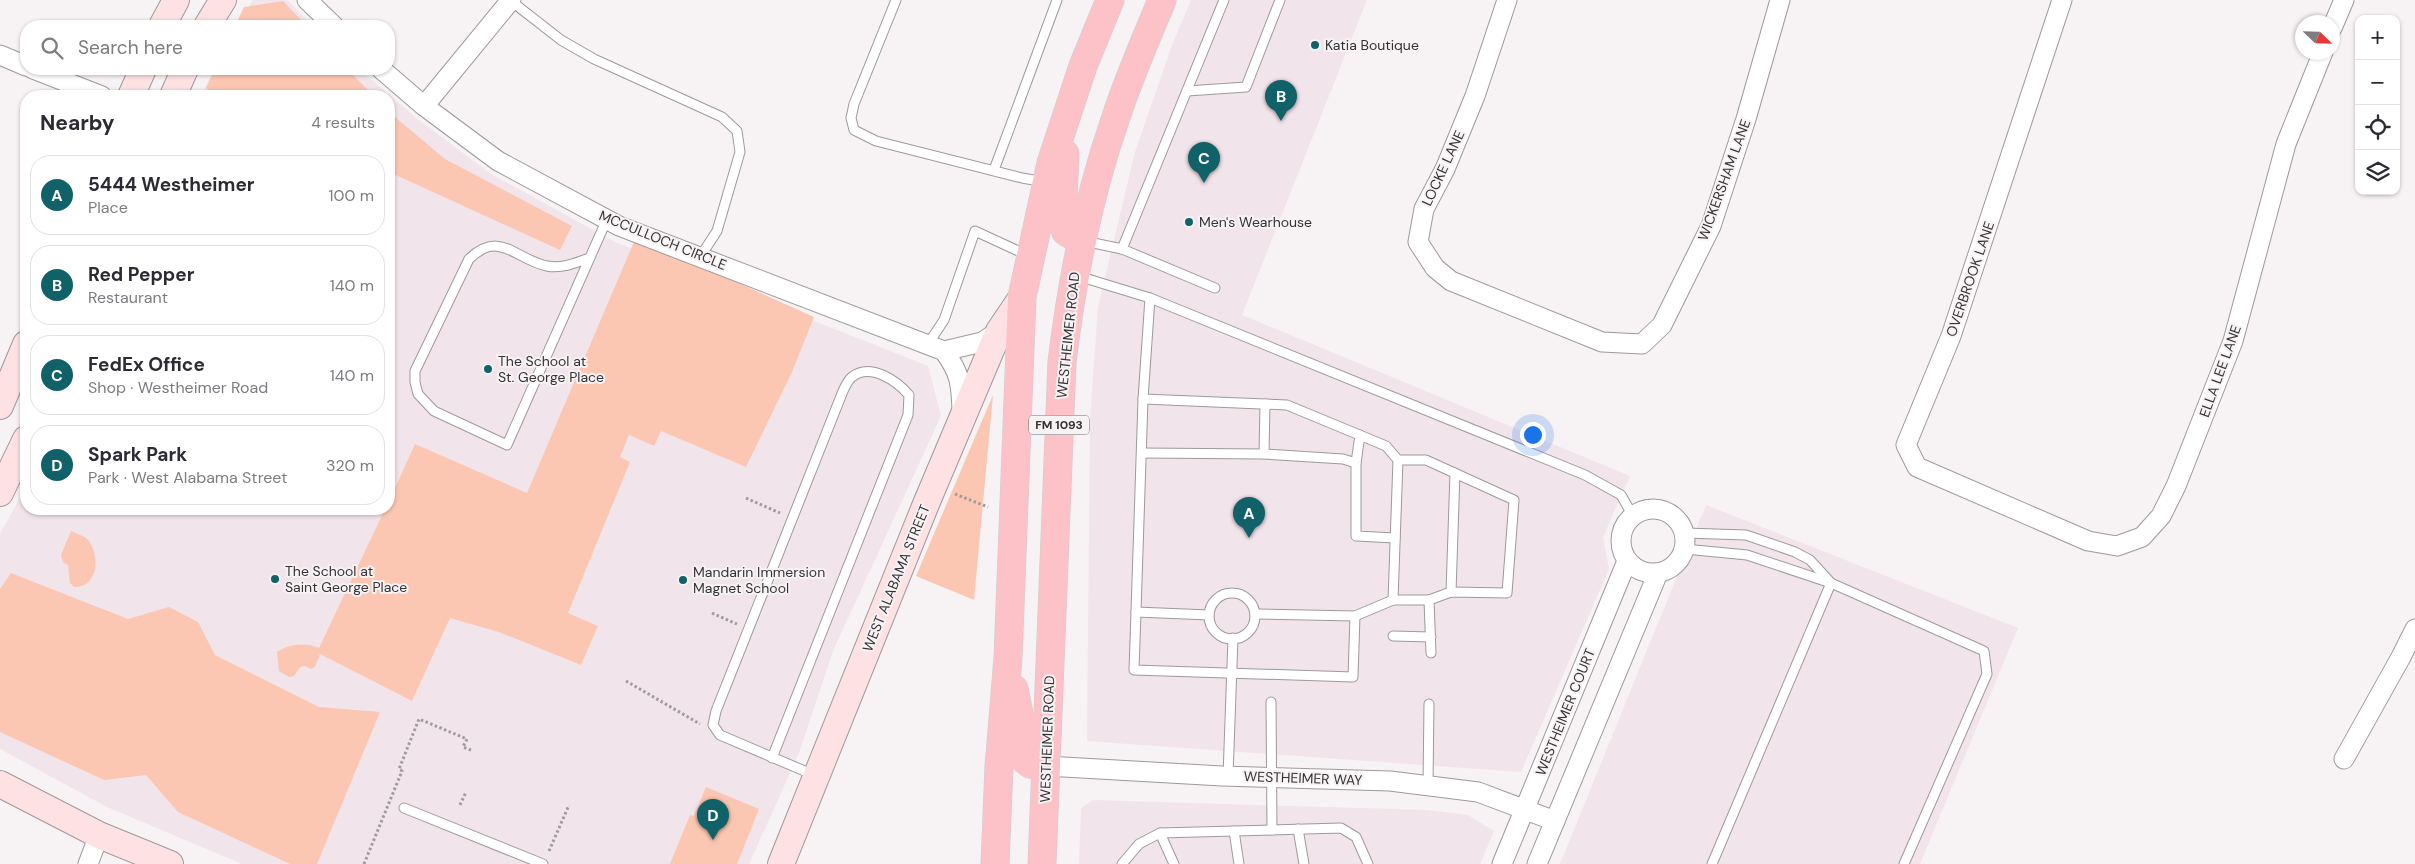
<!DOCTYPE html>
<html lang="en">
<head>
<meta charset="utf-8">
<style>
	:root { --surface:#fff; --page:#f2f2f3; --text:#2b2b33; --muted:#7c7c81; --line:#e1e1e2; --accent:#116168 }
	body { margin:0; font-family:"DM Sans",sans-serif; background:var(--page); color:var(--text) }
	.controls { position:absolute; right:15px; top:15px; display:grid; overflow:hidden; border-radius:10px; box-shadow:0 1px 4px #0004 }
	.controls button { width:45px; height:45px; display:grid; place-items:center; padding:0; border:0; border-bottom:1px solid var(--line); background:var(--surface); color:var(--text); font:25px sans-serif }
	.compass { position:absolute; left:2295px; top:15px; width:45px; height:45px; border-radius:50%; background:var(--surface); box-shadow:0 1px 4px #0004; rotate:113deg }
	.you { position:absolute; left:1532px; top:434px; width:18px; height:18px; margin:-12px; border:4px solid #fff; border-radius:50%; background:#1a73e8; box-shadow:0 0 0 8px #1a73e833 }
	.badge { display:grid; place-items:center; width:32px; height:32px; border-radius:50%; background:var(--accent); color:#fff; font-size:16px; font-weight:700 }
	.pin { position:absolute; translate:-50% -41px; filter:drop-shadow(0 1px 2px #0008) }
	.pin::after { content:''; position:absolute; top:26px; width:18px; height:15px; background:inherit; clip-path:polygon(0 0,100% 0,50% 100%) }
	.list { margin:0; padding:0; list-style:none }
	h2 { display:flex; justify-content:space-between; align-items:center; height:65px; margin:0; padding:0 20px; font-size:21px }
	h2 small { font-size:16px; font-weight:400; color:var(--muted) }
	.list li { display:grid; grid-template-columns:32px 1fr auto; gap:15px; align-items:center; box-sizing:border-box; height:80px; margin:0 10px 10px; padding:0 10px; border:1px solid var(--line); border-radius:20px }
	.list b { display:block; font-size:19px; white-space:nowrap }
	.list p { margin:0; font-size:16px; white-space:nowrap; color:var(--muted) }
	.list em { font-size:16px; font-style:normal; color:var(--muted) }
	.icon { flex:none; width:28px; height:28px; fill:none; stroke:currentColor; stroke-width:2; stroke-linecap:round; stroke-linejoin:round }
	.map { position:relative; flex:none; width:2415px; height:864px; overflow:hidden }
	.search { position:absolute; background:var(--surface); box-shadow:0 1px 4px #0004; left:20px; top:20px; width:375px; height:55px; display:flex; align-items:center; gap:12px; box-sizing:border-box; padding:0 18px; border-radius:20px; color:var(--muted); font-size:19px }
	.panel { position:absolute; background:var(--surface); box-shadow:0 1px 4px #0004; left:20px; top:90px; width:375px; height:425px; border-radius:20px }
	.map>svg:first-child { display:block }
</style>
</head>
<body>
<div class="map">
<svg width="2415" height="864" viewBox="0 0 2415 864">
	<rect width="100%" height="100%" fill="#f7f2f4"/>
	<!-- built -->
	<g fill="#f2e4eb">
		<path d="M 253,0 L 287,0 L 313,26 L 237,26 Z"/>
		<path d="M 1191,0 L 1367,0 L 1242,315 L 1630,476 L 1603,537 L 1609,569 L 1521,772 L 1087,741 L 1090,418 L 1098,307 L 1135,152 L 1172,45 Z"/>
		<path d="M 214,69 L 359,69 L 415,117 L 491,174 L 615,242 L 928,366 L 941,416 L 833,651 L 799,753 L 749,864 L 242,864 L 107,807 L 0,749 L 0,534 L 26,487 L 26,509 L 389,509 L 389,96 L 201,96 Z"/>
		<path d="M 1706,505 L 2018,628 L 1920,864 L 1560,864 Z"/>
		<path d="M 1093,800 L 1426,810 L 1468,815 L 1494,831 L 1480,864 L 1079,864 L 1081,808 Z"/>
	</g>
	<!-- green -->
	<g fill="#fcc7b2">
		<path d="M 283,1 L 307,26 L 235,26 L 244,7 Z"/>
		<path d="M 215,69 L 347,69 L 374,96 L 294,96 L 276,91 L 274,96 L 218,96 L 206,88 Z"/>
		<path d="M 389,112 L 445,159 L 572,226 L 560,250 L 389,172 Z"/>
		<path d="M 636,237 L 814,317 L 792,372 L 746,467 L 661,431 L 654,446 L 629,435 L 620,457 L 630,462 L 568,613 L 598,626 L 581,665 L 499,632 L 450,618 L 412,701 L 320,654 L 315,667 L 311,669 L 305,666 L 300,667 L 294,676 L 289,677 L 279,671 L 277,652 C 288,644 308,642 319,648 L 385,509 L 389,509 L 389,501 L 415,444 L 527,493 Z"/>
		<path d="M 993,395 L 974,600 L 916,576 Z"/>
		<path d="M 71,531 C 77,534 86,536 89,541 C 101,558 97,588 74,587 L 70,583 L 68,565 L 63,562 L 61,555 Z"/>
		<path d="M 11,573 L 128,619 L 169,607 L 198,622 L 215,655 L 319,707 L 380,712 L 317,864 L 290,864 L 178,812 L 146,775 L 104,780 L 0,732 L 0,589 Z"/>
		<path d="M 706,787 L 759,809 L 737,864 L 670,864 L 690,815 L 694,816 Z"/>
	</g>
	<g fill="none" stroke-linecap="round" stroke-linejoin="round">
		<!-- lane casing -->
		<g stroke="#9e999b" stroke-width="11">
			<g id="lane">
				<path d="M 896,0 L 854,104 L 851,118 L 854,130 L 876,141 L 1022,178 L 1045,182"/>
				<path d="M 511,1 L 561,40 L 594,59 L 722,117 L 737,131 L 740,152 L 717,231 L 700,257"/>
				<path d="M 1187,91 L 1246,87 L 1280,0"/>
				<path d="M 994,170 L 1057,0"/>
				<path d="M 1084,241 L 1122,249 L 1215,288"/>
				<path d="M 1122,249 L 1224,0"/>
				<path d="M 589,258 C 576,263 561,269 547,266 C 516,260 500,229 469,259 L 415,371 L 415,382 L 418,394 L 434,411 L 507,445 L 607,219"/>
				<path d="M 1078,276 L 1150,298 L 1585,475 L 1621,495 L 1633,516"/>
				<path d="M 928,344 L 944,320 L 975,231 L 1029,256"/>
				<path d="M 1143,399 L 1150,298"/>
				<path d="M 1360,435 L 1356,463 L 1356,536 L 1395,538"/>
				<path d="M 1142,453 L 1264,454 L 1343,459 L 1356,463"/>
				<path d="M 1264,454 L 1265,404"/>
				<path d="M 1685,533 L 1746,535 L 1795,552 L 1810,560 L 1831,583"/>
				<path d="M 1685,549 L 1747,555 L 1831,583 L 1984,651 L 1987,674 L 1904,864"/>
				<path d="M 1451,592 L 1455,473"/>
				<circle cx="1232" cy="616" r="23"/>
				<path d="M 1393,600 L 1398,460"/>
				<path d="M 1429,600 L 1431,653"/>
				<path d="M 1136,612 L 1134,670 L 1353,677 L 1355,616"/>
				<path d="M 1209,615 L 1136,612 L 1143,399 L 1287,405 L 1386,446 L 1398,460 L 1426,460 L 1514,500 L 1507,593 L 1451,592 L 1429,600 L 1393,600 L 1355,616 L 1255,614"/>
				<path d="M 1393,636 L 1431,637"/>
				<path d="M 1271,702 L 1272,830"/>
				<path d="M 772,758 L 908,415 L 909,395 C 897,381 870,362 852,377 C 848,380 845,387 843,391 L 716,711 L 713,725 L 720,735 L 814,775"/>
				<path d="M 1228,776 L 1233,638"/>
				<path d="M 1428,785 L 1429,704"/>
				<path d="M 404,808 L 543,864"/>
				<path d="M 1298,829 L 1304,864"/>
				<path d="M 1234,831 L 1239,864"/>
				<path d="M 1160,833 L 1174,864"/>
				<path d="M 1122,864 L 1139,844 L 1160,833 L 1341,828 L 1356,837 L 1368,864"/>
				<path d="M 1712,864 L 1831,583"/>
			</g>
		</g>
		<!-- street casing -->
		<g stroke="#9e999b" stroke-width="21">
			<g id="street">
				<path d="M 307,0 L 334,26"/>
				<path d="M 1507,0 L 1475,96 L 1445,169 L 1424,209 L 1418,242 L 1435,268 L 1451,281 L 1602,342 L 1642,344 L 1662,325 L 1711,226 L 1746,119 L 1780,0"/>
				<path d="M 2062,0 L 1951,336 L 1906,445 L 1917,467 L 2088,541 L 2117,546 L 2142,537 L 2161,516 L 2176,486 L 2233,341 L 2286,144 L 2323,52"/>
				<path d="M 2332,28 L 2344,0"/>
				<path d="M 0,55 L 26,66"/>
				<path d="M 33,69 L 102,96"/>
				<path d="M 381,69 L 424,106 L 498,161 L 619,226 L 944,351 C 960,373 961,383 962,410"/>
				<path d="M 424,106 L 511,0"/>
				<path d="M 944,351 L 982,342 L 999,331"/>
				<circle cx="1653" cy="541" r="32"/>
				<path d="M 2344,759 L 2401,657 L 2415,629"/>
				<path d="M 1046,766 L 1222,776 L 1390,781 L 1478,792 L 1555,821"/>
				<path d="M 88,864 L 99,835"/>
				<path d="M 1502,864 L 1627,561"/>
				<path d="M 1537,864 L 1658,573"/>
			</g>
		</g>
		<!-- secondary casing -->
		<g stroke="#9e999b" stroke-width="28">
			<g id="secondary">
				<path d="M 162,26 L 176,0"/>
				<path d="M 207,26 L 223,0"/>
				<path d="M 131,96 L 143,69"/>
				<path d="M 173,96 L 185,69"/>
				<path d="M 0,406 L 26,344"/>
				<path d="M 0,493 L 26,439"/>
				<path d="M 0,784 L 99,835 L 170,864"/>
				<path d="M 781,864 L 926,504 L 999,331 L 1022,297"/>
			</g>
		</g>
		<!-- primary casing -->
		<g stroke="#cecece" stroke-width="29">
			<g id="primary">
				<path d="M 1065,154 L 1062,220 L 1066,232 L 1082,240"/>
				<path d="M 1014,689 L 1024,738 L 1025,760 L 1030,764 L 1046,766"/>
				<path d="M 995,864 L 999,767 L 1008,658 L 1022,297 L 1051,163 L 1083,66 L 1110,0"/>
				<path d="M 1042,864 L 1062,362 C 1072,279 1088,197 1116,117 C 1129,77 1146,39 1162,0"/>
			</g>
		</g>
		<!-- path -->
		<g stroke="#a09c9e" stroke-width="3" stroke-dasharray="2.5 2.5" stroke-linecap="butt">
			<path d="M 955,494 L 988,507"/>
			<path d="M 746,498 L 780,513"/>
			<path d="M 712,613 L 737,624"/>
			<path d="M 626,681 L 700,724"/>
			<path d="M 460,805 L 466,792"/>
			<path d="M 549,851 L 569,805"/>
			<path d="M 364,864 L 402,771 L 399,769 L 419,719 L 467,739 L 463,747 L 473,751"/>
		</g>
		<!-- lane -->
		<use href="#lane" stroke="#fff" stroke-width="9"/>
		<!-- street -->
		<use href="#street" stroke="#fff" stroke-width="19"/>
		<!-- secondary -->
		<use href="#secondary" stroke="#fee1e3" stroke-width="26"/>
		<!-- primary -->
		<use href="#primary" stroke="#fcc2c7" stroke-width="28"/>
	</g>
	<!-- markers -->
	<g fill="#116168" stroke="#f7f2f4" stroke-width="2">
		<circle cx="1315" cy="45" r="5"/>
		<circle cx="1189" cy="222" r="5"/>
		<circle cx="488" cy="369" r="5"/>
		<circle cx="275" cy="579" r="5"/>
		<circle cx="683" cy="580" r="5"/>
	</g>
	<g text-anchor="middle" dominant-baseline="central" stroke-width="4" stroke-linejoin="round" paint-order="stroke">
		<!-- shield labels -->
		<rect fill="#f7f2f4" stroke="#6e6c6d" stroke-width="1" x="1029" y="415.5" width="60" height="19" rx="4"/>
		<g font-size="12" font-weight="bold" fill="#343233">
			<text x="1059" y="425">FM 1093</text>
		</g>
		<!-- poi labels -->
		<g font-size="14" fill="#343233" stroke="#f7f2f4" text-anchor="start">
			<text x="1325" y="45">Katia Boutique</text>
			<text x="1199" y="222">Men's Wearhouse</text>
			<text x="498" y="361">The School at<tspan x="498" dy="16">St. George Place</tspan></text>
			<text x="285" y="571">The School at<tspan x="285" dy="16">Saint George Place</tspan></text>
			<text x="693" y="572">Mandarin Immersion<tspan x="693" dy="16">Magnet School</tspan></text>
		</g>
		<!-- street labels -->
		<g font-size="14" fill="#343233" stroke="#f7f2f4">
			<text transform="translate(1443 168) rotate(-65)">LOCKE LANE</text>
			<text transform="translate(1724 180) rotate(-70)">WICKERSHAM LANE</text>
			<text transform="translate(663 240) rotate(22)">MCCULLOCH CIRCLE</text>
			<text transform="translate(1970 279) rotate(-71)">OVERBROOK LANE</text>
			<text transform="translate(1068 335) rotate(-84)">WESTHEIMER ROAD</text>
			<text transform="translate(2220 371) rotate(-70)">ELLA LEE LANE</text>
			<text transform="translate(896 578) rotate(-68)">WEST ALABAMA STREET</text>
			<text transform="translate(1565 712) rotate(-68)">WESTHEIMER COURT</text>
			<text transform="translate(1047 739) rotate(-88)">WESTHEIMER ROAD</text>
			<text transform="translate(1303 778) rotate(2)">WESTHEIMER WAY</text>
		</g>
	</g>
</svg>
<div class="controls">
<button>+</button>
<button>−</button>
<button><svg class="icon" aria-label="locate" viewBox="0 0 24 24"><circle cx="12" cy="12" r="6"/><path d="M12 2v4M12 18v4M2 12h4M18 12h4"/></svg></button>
<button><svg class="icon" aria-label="layers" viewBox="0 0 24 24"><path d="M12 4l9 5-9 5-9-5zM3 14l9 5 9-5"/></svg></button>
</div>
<svg class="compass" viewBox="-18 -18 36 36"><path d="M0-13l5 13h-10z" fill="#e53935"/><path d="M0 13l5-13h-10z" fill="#7c7c81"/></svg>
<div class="you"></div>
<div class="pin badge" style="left:1249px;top:538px">A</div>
<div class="pin badge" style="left:1281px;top:121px">B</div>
<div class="pin badge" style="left:1204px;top:183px">C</div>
<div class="pin badge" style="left:713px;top:840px">D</div>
<div class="search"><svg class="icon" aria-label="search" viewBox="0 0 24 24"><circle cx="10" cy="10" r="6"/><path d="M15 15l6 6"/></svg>Search here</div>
<section class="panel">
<h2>Nearby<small>4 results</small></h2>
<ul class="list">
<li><span class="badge">A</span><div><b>5444 Westheimer</b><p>Place</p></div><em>100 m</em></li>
<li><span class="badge">B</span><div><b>Red Pepper</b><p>Restaurant</p></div><em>140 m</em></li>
<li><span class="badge">C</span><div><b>FedEx Office</b><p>Shop · Westheimer Road</p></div><em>140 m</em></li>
<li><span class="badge">D</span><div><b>Spark Park</b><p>Park · West Alabama Street</p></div><em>320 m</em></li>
</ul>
</section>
</div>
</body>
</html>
